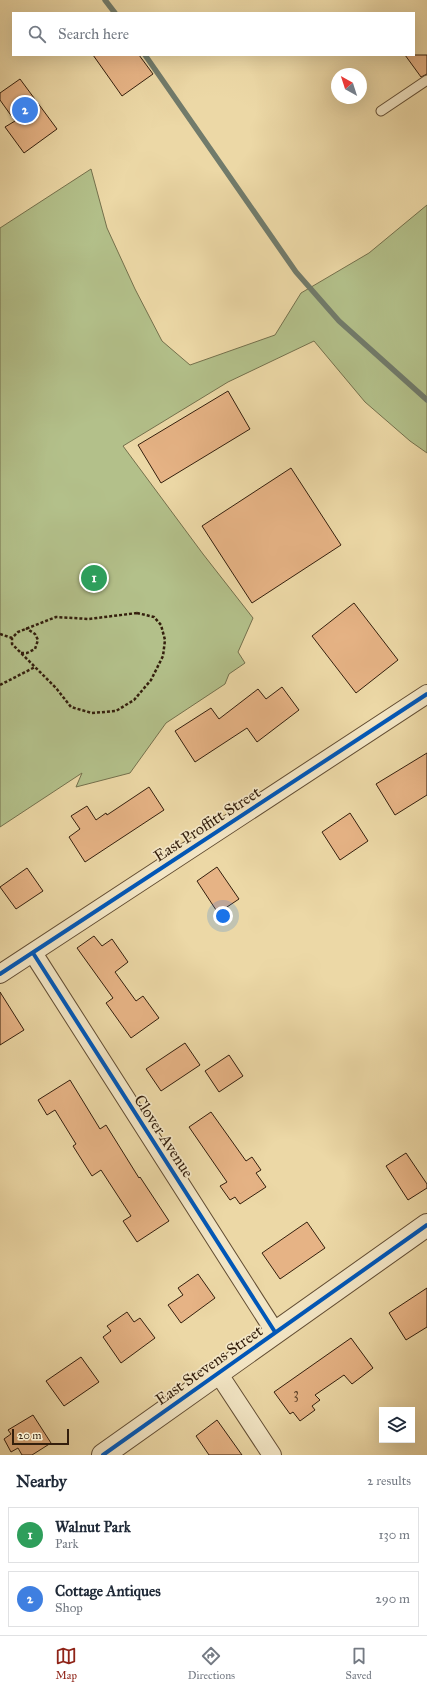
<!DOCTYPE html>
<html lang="en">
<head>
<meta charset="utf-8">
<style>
	:root { --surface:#fff; --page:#f2f2f3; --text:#1f2937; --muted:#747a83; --line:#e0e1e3; --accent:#8f2418 }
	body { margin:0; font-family:"IM FELL Great Primer",serif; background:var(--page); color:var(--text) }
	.controls { position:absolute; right:12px; bottom:12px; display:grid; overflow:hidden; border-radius:0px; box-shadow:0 4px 16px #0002 }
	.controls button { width:36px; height:36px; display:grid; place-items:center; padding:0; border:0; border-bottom:1px solid var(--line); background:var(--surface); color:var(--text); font:20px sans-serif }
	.compass { position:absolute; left:331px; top:68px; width:36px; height:36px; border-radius:50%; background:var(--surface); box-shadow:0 4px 16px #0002; rotate:321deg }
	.scale { position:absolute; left:12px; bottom:10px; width:57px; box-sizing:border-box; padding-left:4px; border:2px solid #341f0d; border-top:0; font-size:11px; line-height:14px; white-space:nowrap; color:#341f0d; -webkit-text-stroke:3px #f3e6c5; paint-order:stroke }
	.you { position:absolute; left:223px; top:916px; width:14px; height:14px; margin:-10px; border:3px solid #fff; border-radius:50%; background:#1a73e8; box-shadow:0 0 0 6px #1a73e833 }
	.badge { display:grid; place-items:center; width:26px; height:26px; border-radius:50%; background:var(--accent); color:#fff; font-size:13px; font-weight:700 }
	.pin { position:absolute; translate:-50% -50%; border:2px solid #fff; box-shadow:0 1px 4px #0006 }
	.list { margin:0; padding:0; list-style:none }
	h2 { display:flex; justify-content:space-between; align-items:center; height:52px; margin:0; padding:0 16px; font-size:17px }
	h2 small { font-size:13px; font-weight:400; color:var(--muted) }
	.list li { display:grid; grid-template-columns:26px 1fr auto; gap:12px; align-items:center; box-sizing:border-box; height:56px; margin:0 8px 8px; padding:0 8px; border:1px solid var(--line); border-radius:0px }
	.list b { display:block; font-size:15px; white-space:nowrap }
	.list p { margin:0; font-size:13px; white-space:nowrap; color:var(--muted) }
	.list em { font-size:13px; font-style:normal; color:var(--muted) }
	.icon { flex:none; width:22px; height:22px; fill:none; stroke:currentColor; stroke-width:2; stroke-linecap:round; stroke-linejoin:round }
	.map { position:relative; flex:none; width:427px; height:1455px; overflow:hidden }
	.search { position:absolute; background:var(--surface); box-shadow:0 4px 16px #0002; left:12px; right:12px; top:12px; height:44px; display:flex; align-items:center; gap:10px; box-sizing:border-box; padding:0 14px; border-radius:0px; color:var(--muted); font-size:15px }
	.sheet { height:180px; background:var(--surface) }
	nav { display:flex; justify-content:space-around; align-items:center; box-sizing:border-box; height:56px; border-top:1px solid var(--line); background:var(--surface); font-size:11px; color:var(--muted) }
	nav a { display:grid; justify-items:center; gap:2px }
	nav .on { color:var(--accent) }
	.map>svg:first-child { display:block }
</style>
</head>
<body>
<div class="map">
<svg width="427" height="1455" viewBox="0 0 427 1455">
	<rect width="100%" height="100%" fill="#ecd8a6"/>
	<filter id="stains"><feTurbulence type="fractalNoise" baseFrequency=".005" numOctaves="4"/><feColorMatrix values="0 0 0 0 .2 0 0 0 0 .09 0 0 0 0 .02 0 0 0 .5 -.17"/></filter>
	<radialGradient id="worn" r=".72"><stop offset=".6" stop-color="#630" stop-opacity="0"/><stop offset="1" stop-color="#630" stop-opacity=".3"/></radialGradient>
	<!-- green -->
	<path fill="#b3c08a" stroke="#74704c" d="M 91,169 L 107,228 L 135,289 L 162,341 L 190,365 L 275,335 L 301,293 L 369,253 L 427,205 L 427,453 L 410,441 L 365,402 L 314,341 L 228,382 L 123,446 L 203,554 L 253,618 L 238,652 L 245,663 L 229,674 L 225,684 L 166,723 L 130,773 L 76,787 L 82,773 L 0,827 L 0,228 Z"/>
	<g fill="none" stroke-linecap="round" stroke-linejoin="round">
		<!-- stream -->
		<g stroke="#717b6b" stroke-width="5.5">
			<path d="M 105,0 L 115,13"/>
			<path d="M 145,55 L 296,272 L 339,321 L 427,400"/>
		</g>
	</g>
	<!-- building -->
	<g fill="#e6b385" stroke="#341f0d">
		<path d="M 93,55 L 139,55 L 153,74 L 122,96 Z"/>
		<path d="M 405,55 L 427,55 L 427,74 L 421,77 Z"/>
		<path d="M 20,79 L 57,129 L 24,153 L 5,127 L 15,121 L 0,100 L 0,93 Z"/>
		<path d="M 228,391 L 250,429 L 161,483 L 138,445 Z"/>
		<path d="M 291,468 L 341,545 L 252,603 L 202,526 Z"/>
		<path d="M 354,603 L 398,660 L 356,693 L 312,636 Z"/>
		<path d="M 282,687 L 299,710 L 257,742 L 247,728 L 195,762 L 175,731 L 211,708 L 219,719 L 258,689 L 266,699 Z"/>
		<path d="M 427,753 L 427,795 L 395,815 L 376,784 Z"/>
		<path d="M 149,787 L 164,810 L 85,862 L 69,837 L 80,829 L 71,816 L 87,806 L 96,820 L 106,813 L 107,815 Z"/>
		<path d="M 350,813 L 368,841 L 340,860 L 322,832 Z"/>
		<path d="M 217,867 L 239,899 L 218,913 L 197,881 Z"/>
		<path d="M 27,868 L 43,891 L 16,909 L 0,887 Z"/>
		<path d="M 94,936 L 102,946 L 112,939 L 128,962 L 115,972 L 136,1001 L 143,996 L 159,1018 L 131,1038 L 106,1003 L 113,998 L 77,948 Z"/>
		<path d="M 0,992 L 24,1030 L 0,1045 Z"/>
		<path d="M 185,1043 L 200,1065 L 161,1091 L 146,1069 Z"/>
		<path d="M 229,1055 L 243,1076 L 219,1092 L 205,1071 Z"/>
		<path d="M 70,1080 L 100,1129 L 106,1125 L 139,1178 L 140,1177 L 169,1221 L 137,1242 L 123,1221 L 131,1216 L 101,1170 L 92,1176 L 73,1146 L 76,1144 L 55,1110 L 47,1115 L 38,1100 Z"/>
		<path d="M 211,1112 L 246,1161 L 252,1157 L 261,1170 L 256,1173 L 266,1187 L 240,1204 L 235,1197 L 230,1200 L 220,1186 L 227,1182 L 189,1127 Z"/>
		<path d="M 406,1153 L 427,1184 L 427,1188 L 408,1200 L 386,1166 Z"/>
		<path d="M 307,1222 L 325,1248 L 280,1279 L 262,1253 Z"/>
		<path d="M 198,1274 L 215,1298 L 181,1323 L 168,1305 L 183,1295 L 178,1288 Z"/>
		<path d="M 427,1288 L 427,1327 L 406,1340 L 389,1313 Z"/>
		<path d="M 127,1312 L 134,1322 L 140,1318 L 155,1338 L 121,1363 L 103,1337 L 111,1331 L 107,1326 Z"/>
		<path d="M 351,1338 L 373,1368 L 352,1384 L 344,1375 L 315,1395 L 320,1400 L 312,1406 L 315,1410 L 300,1421 L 293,1412 L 290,1414 L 274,1392 Z"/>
		<path d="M 81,1357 L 99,1382 L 64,1406 L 46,1381 Z"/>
		<path d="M 33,1415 L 51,1443 L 32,1455 L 22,1455 L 18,1448 L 11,1452 L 4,1439 L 11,1434 L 8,1430 Z"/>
		<path d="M 217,1420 L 242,1455 L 209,1455 L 196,1436 Z"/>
	</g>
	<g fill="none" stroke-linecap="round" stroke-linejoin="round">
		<!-- service casing -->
		<g stroke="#624d33" stroke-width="11">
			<path id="service" d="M 381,111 L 427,80"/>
		</g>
		<!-- minor casing -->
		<g stroke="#624d33" stroke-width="20">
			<g id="minor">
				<path d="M 33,953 L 275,1332"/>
				<path d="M 0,974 L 427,694"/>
				<path d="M 218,1373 L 272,1455"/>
			</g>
		</g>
		<!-- tertiary casing -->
		<g stroke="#624d33" stroke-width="24">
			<path id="tertiary" d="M 103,1455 L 427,1225"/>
		</g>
		<!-- path -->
		<g stroke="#341f0d" stroke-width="2.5" stroke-dasharray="3 2" stroke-linecap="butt">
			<path d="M 137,613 L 154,617 L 161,625 L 165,640 L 163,656 L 151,680 L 134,700 L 116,711 L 92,713 L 71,707 L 56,688 L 12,644 L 12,638 L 18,632 L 56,617 L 89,619 Z"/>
			<path d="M 0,634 L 12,638"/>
			<path d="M 21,653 L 27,653 L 35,649 L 38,640 L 35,634 L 26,628"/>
			<path d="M 0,685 L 35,667"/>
		</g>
		<!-- service -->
		<use href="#service" stroke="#f3e6c5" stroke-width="9"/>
		<!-- minor -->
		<use href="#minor" stroke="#f3e6c5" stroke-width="18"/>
		<!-- tertiary -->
		<use href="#tertiary" stroke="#f3e6c5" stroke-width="22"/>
		<!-- cycleway casing -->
		<g stroke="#f3e6c5" stroke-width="6">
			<g id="cycleway">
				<path d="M 33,953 L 275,1332"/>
				<path d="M 0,974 L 427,694"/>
				<path d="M 103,1455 L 427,1225"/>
			</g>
		</g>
		<!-- cycleway -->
		<use href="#cycleway" stroke="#0057b8" stroke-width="4"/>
	</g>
	<g text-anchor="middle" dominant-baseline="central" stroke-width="3.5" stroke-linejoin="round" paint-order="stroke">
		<!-- number labels -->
		<g font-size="14" fill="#60442b">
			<text x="296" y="1393">3</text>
		</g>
		<!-- street labels -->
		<g font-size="16" fill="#341f0d" stroke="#f3e6c5">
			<text transform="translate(207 824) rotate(-33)">East Proffitt Street</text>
			<text transform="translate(164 1136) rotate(57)">Clover Avenue</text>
			<text transform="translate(209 1365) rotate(-35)">East Stevens Street</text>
		</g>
	</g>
	<rect width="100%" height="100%" filter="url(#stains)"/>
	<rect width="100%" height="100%" fill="url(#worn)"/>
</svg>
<div class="controls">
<button><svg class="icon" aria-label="layers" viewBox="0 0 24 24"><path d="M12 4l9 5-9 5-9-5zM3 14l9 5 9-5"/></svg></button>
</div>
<svg class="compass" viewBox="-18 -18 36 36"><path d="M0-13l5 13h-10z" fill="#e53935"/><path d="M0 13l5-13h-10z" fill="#747a83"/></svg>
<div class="scale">20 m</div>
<div class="you"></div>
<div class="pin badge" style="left:94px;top:578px;background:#2e9e5b">1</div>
<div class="pin badge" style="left:25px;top:110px;background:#3f7fe0">2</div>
<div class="search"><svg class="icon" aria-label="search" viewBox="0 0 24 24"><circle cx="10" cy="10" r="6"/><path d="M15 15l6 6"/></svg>Search here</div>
</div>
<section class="sheet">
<h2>Nearby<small>2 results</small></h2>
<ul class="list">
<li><span class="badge" style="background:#2e9e5b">1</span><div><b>Walnut Park</b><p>Park</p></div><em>130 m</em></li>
<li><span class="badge" style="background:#3f7fe0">2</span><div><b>Cottage Antiques</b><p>Shop</p></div><em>290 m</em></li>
</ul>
</section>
<nav>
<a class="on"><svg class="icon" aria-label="map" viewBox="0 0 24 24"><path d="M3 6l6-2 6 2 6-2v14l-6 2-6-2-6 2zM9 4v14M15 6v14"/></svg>Map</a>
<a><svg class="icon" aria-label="directions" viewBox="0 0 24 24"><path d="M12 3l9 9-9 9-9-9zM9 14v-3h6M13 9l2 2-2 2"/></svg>Directions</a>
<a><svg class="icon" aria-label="saved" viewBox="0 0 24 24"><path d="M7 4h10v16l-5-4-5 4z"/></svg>Saved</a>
</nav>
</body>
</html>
